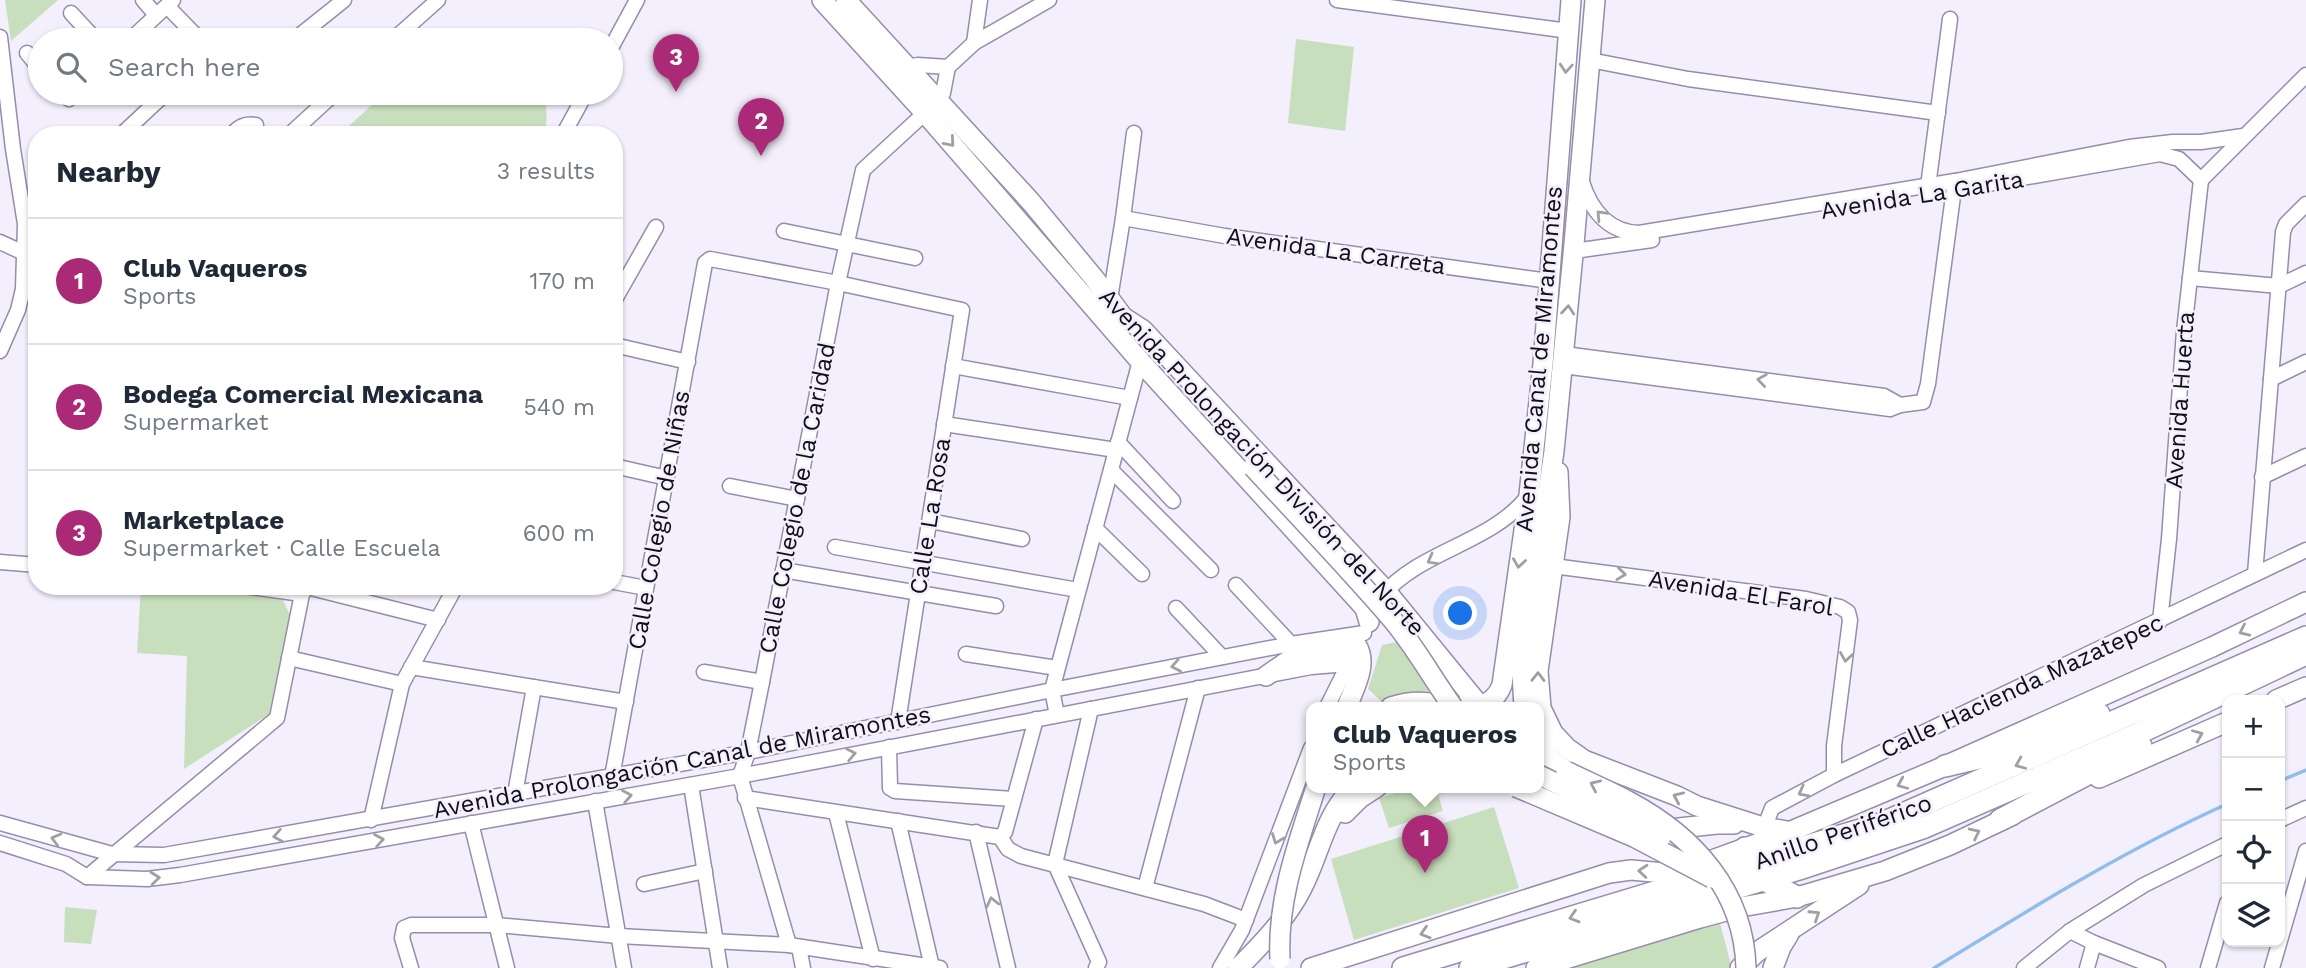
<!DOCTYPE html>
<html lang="en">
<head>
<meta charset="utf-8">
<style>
	:root { --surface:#fff; --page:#f6f6f7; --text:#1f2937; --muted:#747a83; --line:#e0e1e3; --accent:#aa2a78 }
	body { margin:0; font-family:"Work Sans",sans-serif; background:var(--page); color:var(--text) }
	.controls { position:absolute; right:21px; bottom:21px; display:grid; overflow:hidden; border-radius:14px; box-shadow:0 2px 5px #0004 }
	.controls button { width:63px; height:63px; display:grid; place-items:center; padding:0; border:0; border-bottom:2px solid var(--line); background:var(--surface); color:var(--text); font:35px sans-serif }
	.you { position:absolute; left:1461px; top:614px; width:24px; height:24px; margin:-18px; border:5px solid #fff; border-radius:50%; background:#1a73e8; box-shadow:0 0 0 10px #1a73e833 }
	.badge { display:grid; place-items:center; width:46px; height:46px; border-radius:50%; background:var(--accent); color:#fff; font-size:23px; font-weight:700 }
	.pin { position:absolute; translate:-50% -58px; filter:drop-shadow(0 2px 4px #0008) }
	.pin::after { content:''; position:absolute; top:37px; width:24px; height:21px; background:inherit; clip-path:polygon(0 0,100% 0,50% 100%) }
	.popup { position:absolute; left:1306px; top:702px; width:238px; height:91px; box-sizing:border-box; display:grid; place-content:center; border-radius:14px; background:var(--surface); filter:drop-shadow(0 2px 5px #0005); font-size:23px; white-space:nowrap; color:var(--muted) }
	.popup b { font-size:26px; color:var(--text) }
	.popup::after { content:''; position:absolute; left:50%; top:100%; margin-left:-14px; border:14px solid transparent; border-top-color:var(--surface) }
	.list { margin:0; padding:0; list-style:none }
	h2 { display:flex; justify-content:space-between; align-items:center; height:91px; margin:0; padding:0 28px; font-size:30px }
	h2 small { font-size:23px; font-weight:400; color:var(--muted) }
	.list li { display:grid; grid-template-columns:46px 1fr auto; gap:21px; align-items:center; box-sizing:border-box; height:126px; padding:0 28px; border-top:2px solid var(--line) }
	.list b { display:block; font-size:26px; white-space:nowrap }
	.list p { margin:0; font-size:23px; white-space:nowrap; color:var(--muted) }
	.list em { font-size:23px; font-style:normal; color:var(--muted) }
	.icon { flex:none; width:38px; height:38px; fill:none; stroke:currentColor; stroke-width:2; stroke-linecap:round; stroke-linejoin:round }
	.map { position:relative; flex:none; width:2306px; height:968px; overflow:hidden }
	.search { position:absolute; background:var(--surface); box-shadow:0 2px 5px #0004; left:28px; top:28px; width:595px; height:77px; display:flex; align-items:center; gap:18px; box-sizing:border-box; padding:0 24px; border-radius:38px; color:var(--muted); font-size:26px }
	.panel { position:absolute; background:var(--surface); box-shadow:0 2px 5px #0004; left:28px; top:126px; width:595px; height:469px; border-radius:28px }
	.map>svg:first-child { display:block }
</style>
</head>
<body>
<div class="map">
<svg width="2306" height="968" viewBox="0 0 2306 968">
	<rect width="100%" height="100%" fill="#f3effc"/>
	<!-- green -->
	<g fill="#c8dfbd">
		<path d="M 5,0 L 58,0 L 11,41 Z"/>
		<path d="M 1296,39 L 1354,47 L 1345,131 L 1288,123 Z"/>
		<path d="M 385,93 L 543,93 C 547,107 548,121 544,135 L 339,135 Z"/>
		<path d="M 141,586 L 185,586 L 282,598 L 290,615 L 269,714 L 184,769 L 187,656 L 137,653 Z"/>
		<path d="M 1412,639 L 1466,697 L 1384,704 L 1368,689 L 1382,645 Z"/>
		<path d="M 1415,787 L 1436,787 L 1443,811 L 1389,828 L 1379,798 Z"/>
		<path d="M 1494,807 L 1519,888 L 1354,940 L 1331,859 Z"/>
		<path d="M 65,907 L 97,910 L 91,944 L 64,942 Z"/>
		<path d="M 1719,919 L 1731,965 L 1729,968 L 1558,968 Z"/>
	</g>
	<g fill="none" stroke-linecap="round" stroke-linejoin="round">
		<!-- stream -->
		<g stroke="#8fbeed" stroke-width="3.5">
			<path d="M 2280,781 L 2306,770"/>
			<path d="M 1934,968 C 2030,909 2125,850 2227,804"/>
		</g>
		<!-- minor casing -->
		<g stroke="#978caa" stroke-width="17">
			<g id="minor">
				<path d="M 143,0 L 156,15"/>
				<path d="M 1337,0 L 1569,31"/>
				<path d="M 167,6 L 200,40"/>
				<path d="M 71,13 L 96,40"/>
				<path d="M 0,37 L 13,149 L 25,224 L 23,289 L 18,310 L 0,351"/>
				<path d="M 130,40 L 173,0"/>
				<path d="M 294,40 L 344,0"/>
				<path d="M 393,40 L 438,0"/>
				<path d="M 974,43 L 980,0"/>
				<path d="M 611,48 L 637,0"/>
				<path d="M 27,53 L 40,69"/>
				<path d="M 1590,60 L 1688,79 L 1938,113"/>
				<path d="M 907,67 L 918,65 L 948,67 L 974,43 L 1049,0"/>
				<path d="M 61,93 L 69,99 L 77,93"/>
				<path d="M 121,135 L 166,93"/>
				<path d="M 231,135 C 239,127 244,123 256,125"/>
				<path d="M 289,135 L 335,93"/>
				<path d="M 563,135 L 586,93"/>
				<path d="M 2201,180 L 2306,75"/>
				<path d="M 1582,182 C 1591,210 1608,232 1639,233 L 1955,181 L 2129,147 L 2173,142 L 2201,142 L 2243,136"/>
				<path d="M 1965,188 L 2160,154 L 2179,159 L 2201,180"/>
				<path d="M 1927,194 L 1950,19"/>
				<path d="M 1123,218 L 1134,133"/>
				<path d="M 784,231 L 915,258"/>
				<path d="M 0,242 L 37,259"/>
				<path d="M 1574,251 L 1652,240"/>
				<path d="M 2190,278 L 2279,286 L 2306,273"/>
				<path d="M 1110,299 L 1123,218 L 1225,236 L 1549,281"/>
				<path d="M 614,301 L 656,227"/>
				<path d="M 614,345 L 688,362"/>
				<path d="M 1564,354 L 1884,396 L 1900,405"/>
				<path d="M 953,366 L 1130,398"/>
				<path d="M 1563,366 L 1890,409 L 1900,405 L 1923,402 L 1928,384 L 1955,181"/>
				<path d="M 2271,379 L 2306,362"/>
				<path d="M 944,424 L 1116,450"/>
				<path d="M 1118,442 L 1173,501"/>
				<path d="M 614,466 L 667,478"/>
				<path d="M 1111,470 L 1211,570"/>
				<path d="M 2262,477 L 2306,456"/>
				<path d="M 730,486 L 797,499"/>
				<path d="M 930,521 L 1022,539"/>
				<path d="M 1095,528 L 1142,574"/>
				<path d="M 835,547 L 1078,590"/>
				<path d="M 0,562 L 37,565"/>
				<path d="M 1553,566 L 1806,599 L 1840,607 L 1848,612 L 1850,620 L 1834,746 L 1834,775"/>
				<path d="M 783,570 L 996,606"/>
				<path d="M 2255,574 L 2283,232 L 2286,224 L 2306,204"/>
				<path d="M 614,582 L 646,588"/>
				<path d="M 1236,585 L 1291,644"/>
				<path d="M 243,586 L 302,594"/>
				<path d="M 307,587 L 438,620"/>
				<path d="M 1382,596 C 1420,550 1491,544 1528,496"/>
				<path d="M 1176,608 L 1222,657"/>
				<path d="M 2160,621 L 2169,539 L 2184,331 L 2201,180"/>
				<path d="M 966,654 L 1057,668"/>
				<path d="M 289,658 L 402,684"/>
				<path d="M 411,667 L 626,702"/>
				<path d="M 704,672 L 762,682"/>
				<path d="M 1327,707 L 1351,659"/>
				<path d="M 1091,709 L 1055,864 L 1099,962 L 1096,968"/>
				<path d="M 1057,715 L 1052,690 L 1140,361"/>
				<path d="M 889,747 L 890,788 L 895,791 L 1013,799"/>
				<path d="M 612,777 L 705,263 L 710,259 L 838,283 L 962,310 L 898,722"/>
				<path d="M 691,785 L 720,968"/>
				<path d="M 515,794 L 534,687"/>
				<path d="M 745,798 L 1000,837 L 1008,849 L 1021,856 L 1204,904 L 1246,920"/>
				<path d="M 595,801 L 624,968"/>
				<path d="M 836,813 L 873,959"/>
				<path d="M 371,820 L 402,684 L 456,586"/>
				<path d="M 2280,820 L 2306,808"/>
				<path d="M 898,821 L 932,967"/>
				<path d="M 0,823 L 112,854 L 164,855 L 748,752 L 1052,690 L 1291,644 L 1364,633"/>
				<path d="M 471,823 L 507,968"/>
				<path d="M 976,832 L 1008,968"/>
				<path d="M 1762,834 L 1772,808 L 1834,775 L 2306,550"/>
				<path d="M 1000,837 L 1005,832 L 1036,719"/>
				<path d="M 0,843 L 66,864 L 87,877 L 147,879 L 180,875 L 740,776 L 1311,667 L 1348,664"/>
				<path d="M 87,877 L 277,718 L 302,594 L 308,586"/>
				<path d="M 644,884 L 705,871"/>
				<path d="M 1145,888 L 1198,688"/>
				<path d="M 2070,931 L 2094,943 L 2158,968"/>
				<path d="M 789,945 L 740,776 L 748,752 L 762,682 L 838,283 L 863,170 L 938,101 L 943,93 L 948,67"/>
				<path d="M 799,947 L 803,968"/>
				<path d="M 411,968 L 402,938 L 404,928 L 411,925 L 496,925 L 619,936 L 789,945 L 940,968"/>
				<path d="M 1220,968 L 1242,930 L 1311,748"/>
				<path d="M 2024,968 L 2070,931 L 2144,885 L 2227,844"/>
				<path d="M 2087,968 L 2094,943"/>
				<path d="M 2208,968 L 2227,903"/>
				<path d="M 2272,968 L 2306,851"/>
			</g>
		</g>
		<!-- major casing -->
		<g stroke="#978caa" stroke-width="22">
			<g id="major">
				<path d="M 822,0 L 925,113 L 1140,361 L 1365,608 L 1369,622"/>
				<path d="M 846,0 L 1031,202 L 1094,278 L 1123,317 L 1143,330 L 1386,591 L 1480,706"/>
				<path d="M 1558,472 L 1560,517 L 1538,671 L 1541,708 L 1553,733 L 1567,748 L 1584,760 L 1677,796 L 1697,806 L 1763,827 L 1787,831"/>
				<path d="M 1266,676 L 1295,656 L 1357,646 C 1368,665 1354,688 1347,707"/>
				<path d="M 2276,700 L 2306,687"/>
				<path d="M 1391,707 C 1403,703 1416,701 1429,703 C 1455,705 1490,717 1502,685 L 1529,495 L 1543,364 L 1571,0"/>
				<path d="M 1524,707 L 1522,673 L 1554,451 L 1574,244 L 1595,0"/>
				<path d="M 1539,743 L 1551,759 L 1566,771"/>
				<path d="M 2099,778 L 2227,722"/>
				<path d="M 1345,813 L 1360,798 L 1377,787"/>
				<path d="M 1660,830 L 1717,824 L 1734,824"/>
				<path d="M 1238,968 C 1262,944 1287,918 1302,888 C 1321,851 1323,819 1353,787"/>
				<path d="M 1311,968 L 1609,873 L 1631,870 L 1664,873 L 1682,871 L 1789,832 L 1945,766 L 2212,647 L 2306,602"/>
				<path d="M 1536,968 L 1700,918 L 1741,907 L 1797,897 L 1885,871 L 1950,845 L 2013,815"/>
				<path d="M 1740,968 L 1757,952 L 1859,885"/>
				<path d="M 1773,968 L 1781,947 L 1789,934"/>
			</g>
		</g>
		<!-- highway casing -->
		<g stroke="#978caa" stroke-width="24">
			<g id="highway">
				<path d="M 1945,766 L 2004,752 L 2099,714"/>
				<path d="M 2000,820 L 2141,746"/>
				<path d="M 1723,872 L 1745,848"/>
				<path d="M 1764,880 L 1797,897"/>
				<path d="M 1403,968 L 1880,824 L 2306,637"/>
				<path d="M 1470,968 L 1799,869 L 1925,827 L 2137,734 L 2306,654"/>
			</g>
		</g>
		<!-- minor -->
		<use href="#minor" stroke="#fff" stroke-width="14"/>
		<!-- major -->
		<use href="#major" stroke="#fff" stroke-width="19"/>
		<!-- highway -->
		<use href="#highway" stroke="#fff" stroke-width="21"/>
		<!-- major-bridge casing -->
		<g stroke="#978caa" stroke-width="22" stroke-linecap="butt">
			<g id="major-bridge">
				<path d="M 1253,467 C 1299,517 1347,567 1391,618 C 1415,646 1432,678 1453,707"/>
				<path d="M 1566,771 C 1586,781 1608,790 1628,801 C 1694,836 1744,891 1746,968"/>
				<path d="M 1539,775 L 1641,824 L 1661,837"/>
				<path d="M 1516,787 L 1634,837 L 1712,878"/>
				<path d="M 1280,959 C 1277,899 1298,844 1316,787"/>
			</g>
		</g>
		<!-- major-bridge -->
		<use href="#major-bridge" stroke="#fff" stroke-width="19"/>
	</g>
	<!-- one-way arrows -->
	<defs><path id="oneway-chevron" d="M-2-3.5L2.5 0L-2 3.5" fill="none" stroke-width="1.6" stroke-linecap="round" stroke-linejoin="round" transform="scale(1.75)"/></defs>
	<g stroke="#a09fa3">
		<use href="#oneway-chevron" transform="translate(1566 68) rotate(94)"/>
		<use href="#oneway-chevron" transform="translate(950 142) rotate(49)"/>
		<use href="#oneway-chevron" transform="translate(1601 215) rotate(-133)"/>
		<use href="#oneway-chevron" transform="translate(1568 310) rotate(-85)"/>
		<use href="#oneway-chevron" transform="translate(1762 380) rotate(-172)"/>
		<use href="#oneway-chevron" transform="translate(1432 560) rotate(151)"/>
		<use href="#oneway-chevron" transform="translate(1519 563) rotate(98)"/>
		<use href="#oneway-chevron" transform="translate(1621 574) rotate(7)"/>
		<use href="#oneway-chevron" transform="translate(2244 631) rotate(155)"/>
		<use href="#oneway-chevron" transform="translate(1846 657) rotate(99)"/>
		<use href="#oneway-chevron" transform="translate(1176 666) rotate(169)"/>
		<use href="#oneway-chevron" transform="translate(1538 677) rotate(-89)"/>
		<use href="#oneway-chevron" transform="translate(2198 735) rotate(-23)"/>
		<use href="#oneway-chevron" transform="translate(851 754) rotate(-11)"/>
		<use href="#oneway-chevron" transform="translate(2020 764) rotate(157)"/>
		<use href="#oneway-chevron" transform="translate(1902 784) rotate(157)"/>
		<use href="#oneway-chevron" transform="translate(1595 785) rotate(-155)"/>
		<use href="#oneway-chevron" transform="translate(1803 792) rotate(152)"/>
		<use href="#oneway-chevron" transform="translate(627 796) rotate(-10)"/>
		<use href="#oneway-chevron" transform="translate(1678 797) rotate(-156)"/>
		<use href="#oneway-chevron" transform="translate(1975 833) rotate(-26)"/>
		<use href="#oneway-chevron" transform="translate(278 836) rotate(170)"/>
		<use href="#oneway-chevron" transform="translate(56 839) rotate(-165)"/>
		<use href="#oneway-chevron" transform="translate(1277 839) rotate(111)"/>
		<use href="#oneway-chevron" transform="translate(379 840) rotate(-10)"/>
		<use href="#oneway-chevron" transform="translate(1643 871) rotate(-175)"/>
		<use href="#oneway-chevron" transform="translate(155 878) rotate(-6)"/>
		<use href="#oneway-chevron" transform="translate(992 902) rotate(-103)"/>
		<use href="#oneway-chevron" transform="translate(1815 915) rotate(-33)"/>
		<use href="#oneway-chevron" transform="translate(1574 917) rotate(163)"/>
		<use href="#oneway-chevron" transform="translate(1425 933) rotate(163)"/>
	</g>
	<g text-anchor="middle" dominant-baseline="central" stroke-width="5" stroke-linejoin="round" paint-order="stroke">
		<!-- street labels -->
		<g font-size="24" fill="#120e19" stroke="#f3effc">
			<text transform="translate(1922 195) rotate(-9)">Avenida La Garita</text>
			<text transform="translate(1336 251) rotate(8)">Avenida La Carreta</text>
			<text transform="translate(1539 359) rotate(-85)">Avenida Canal de Miramontes</text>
			<text transform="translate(2180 400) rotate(-86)">Avenida Huerta</text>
			<text transform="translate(1262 462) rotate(47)">Avenida Prolongación División del Norte</text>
			<text transform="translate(797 498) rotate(-79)">Calle Colegio de la Caridad</text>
			<text transform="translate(930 516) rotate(-81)">Calle La Rosa</text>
			<text transform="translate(659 520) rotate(-80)">Calle Colegio de Niñas</text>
			<text transform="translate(1741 593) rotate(9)">Avenida El Farol</text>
			<text transform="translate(2022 686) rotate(-25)">Calle Hacienda Mazatepec</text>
			<text transform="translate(682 762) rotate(-11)">Avenida Prolongación Canal de Miramontes</text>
			<text transform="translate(1843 832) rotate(-19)">Anillo Periférico</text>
		</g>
	</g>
</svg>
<div class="controls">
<button>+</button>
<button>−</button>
<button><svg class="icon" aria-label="locate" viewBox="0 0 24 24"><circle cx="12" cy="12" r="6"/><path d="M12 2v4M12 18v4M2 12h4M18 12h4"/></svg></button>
<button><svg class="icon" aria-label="layers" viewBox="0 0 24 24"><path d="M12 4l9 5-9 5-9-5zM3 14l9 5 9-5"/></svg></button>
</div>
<div class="you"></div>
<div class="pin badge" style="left:1425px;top:873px">1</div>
<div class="popup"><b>Club Vaqueros</b>Sports</div>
<div class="pin badge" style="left:761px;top:156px">2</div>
<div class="pin badge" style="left:676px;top:92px">3</div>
<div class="search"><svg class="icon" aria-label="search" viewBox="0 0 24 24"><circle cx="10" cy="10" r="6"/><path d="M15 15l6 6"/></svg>Search here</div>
<section class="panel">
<h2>Nearby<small>3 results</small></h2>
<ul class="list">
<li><span class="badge">1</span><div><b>Club Vaqueros</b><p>Sports</p></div><em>170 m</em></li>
<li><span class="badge">2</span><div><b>Bodega Comercial Mexicana</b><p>Supermarket</p></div><em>540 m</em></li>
<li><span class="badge">3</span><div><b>Marketplace</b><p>Supermarket · Calle Escuela</p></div><em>600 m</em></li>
</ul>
</section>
</div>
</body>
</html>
